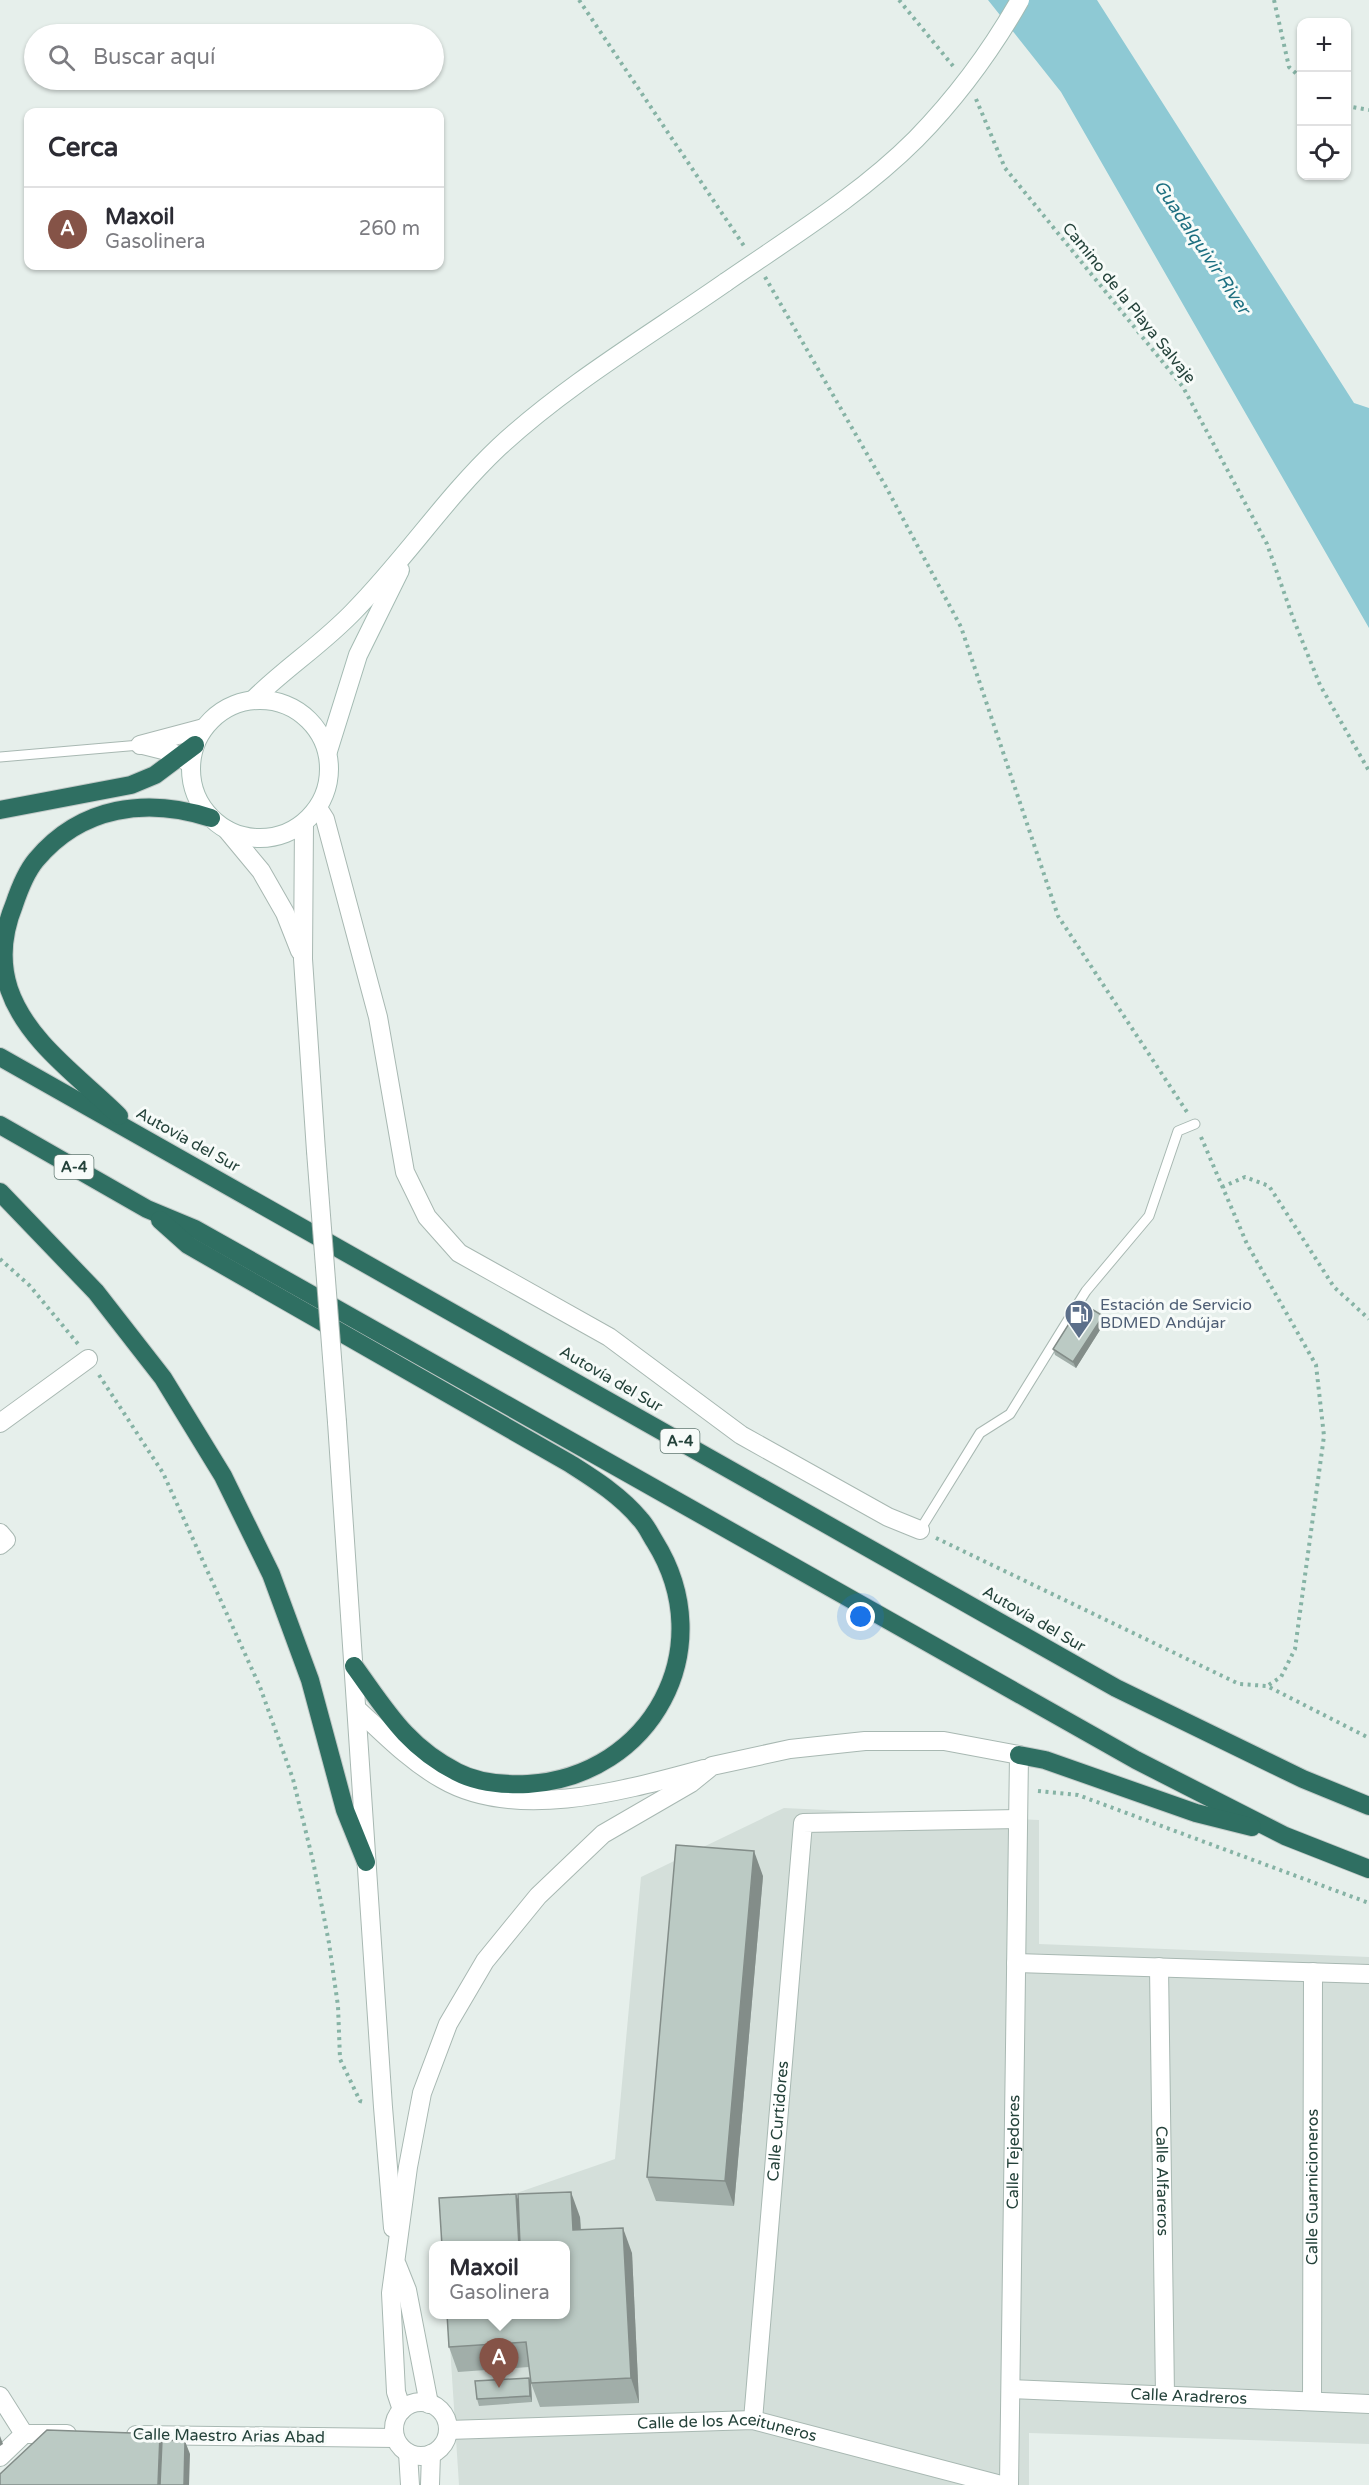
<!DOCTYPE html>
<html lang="es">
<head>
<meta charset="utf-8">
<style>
	:root { --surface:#fff; --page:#f7f7f7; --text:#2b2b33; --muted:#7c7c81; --line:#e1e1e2; --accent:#855347 }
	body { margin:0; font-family:"Varela Round",sans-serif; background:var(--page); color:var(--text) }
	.controls { position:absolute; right:18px; top:18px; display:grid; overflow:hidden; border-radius:12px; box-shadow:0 2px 4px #0004 }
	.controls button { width:54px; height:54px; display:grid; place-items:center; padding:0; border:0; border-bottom:2px solid var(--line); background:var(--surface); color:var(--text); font:30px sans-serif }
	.you { position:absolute; left:861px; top:1617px; width:21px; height:21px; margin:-15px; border:4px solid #fff; border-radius:50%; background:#1a73e8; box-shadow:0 0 0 9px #1a73e833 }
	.badge { display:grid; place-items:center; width:39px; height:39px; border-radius:50%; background:var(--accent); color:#fff; font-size:20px; font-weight:700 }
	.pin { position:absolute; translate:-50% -50px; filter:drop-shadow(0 2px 3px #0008) }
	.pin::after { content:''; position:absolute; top:32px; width:21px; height:18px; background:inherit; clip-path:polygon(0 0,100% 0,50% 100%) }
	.popup { position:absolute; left:429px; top:2241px; width:141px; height:78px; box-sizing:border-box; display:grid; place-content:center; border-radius:12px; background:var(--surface); filter:drop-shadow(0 2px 4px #0005); font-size:20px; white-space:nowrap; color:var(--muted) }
	.popup b { font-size:22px; color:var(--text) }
	.popup::after { content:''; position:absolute; left:50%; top:100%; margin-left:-12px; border:12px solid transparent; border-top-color:var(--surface) }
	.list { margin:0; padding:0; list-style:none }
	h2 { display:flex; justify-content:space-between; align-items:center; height:78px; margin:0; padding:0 24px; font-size:26px }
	h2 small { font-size:20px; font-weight:400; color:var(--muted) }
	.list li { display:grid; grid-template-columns:39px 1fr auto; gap:18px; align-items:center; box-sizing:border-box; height:84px; padding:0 24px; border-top:2px solid var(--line) }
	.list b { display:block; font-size:22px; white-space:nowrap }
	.list p { margin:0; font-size:20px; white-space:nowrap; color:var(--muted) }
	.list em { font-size:20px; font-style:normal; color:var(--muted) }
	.icon { flex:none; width:33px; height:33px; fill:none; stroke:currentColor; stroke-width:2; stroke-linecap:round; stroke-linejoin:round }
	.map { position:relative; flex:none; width:1369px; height:2485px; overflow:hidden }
	.search { position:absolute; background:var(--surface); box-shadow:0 2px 4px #0004; left:24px; top:24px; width:420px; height:66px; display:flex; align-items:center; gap:15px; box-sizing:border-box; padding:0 21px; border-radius:33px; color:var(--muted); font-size:22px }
	.panel { position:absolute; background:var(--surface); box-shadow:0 2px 4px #0004; left:24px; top:108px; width:420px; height:162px; border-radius:12px }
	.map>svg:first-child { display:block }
</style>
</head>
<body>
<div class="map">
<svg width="1369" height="2485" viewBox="0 0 1369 2485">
	<rect width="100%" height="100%" fill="#e6efeb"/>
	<!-- built -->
	<path fill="#d4dfda" d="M 784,1808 L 1039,1820 L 1039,1944 L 1369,1957 L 1369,2444 L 1029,2433 L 1029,2485 L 459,2485 L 448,2315 L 565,2314 L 565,2246 L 442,2219 L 615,2159 L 641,1877 Z"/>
	<!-- water -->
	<path fill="#8ec9d4" d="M 988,0 L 1097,0 L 1354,403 L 1369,408 L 1369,628 L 1061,92 Z"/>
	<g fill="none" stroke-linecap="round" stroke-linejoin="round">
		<!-- service casing -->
		<g stroke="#a8b8b2" stroke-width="11">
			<g id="service">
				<path d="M 0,757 L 140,745"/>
				<path d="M 920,1530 L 980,1433 L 1010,1414 L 1086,1291 L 1149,1216 L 1178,1131 L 1195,1124"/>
			</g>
		</g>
		<!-- minor casing -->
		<g stroke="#a8b8b2" stroke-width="20">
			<g id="minor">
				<path d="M 140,745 L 204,728"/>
				<path d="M 143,745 L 171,752 L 191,764"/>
				<path d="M 318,808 L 325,819 L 378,1017 L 405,1172 L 427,1217 L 459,1253 L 609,1337 L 741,1435 L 888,1517 L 920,1530"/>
				<path d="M 0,1423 L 88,1359"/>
				<path d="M 0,1533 L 6,1540 L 0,1545"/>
				<path d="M 1016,1963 L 1369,1974"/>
				<path id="s1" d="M 1159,1967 L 1165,2395"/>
				<path id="s2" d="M 1011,2389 L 1369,2404"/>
				<path d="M 0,2396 L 24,2434"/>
				<path id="s3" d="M 1312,2401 L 1313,1972"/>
				<path id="s4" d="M 753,2420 L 803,1823 L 1018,1819"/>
				<path id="s5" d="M 448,2430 L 753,2420 L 1001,2485"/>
				<path d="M 136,2435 L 395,2438"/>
				<path d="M 0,2457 L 24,2434 L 67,2434"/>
				<path id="s6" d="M 1009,2485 L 1019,1755"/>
			</g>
		</g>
		<!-- tertiary casing -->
		<g stroke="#a8b8b2" stroke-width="20">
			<g id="tertiary">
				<path d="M 304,823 L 303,959 L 316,1151"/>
				<path d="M 227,830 L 261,871 L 285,913 L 300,951"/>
				<path d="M 337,1422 L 383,2107 L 393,2228"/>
				<path d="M 357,1709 C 384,1734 410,1761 442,1779 C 516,1822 626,1790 704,1769"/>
				<path d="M 397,2265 L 407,2290 L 429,2404"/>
				<circle cx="421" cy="2429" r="27"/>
				<path d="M 402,2410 L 396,2392 L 391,2293 L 408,2167 L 422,2093 L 448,2024 L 485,1961 L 538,1896 L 603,1834 L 691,1783 L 712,1766 L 790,1749 L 865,1741 L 944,1741 L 1019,1755"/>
				<path d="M 408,2453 L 410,2485"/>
				<path d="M 430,2485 L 431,2454"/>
			</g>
		</g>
		<!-- secondary casing -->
		<g stroke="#a4bbb3" stroke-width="20">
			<g id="secondary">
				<circle cx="260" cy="769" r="69"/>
				<path d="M 253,700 C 285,668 323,644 355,610 C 406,558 446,497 499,447 C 567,384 650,335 726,282"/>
				<path d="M 328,751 L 358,655 L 400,570"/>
			</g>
		</g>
		<!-- motorway casing -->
		<g stroke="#c2cac8" stroke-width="20">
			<g id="motorway">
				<path d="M 0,810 L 131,785 L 155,775 L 195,745"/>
				<path d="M 0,1057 L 1116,1688 L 1303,1779 L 1369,1806"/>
				<path d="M 119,1116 C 81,1078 27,1042 9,989 C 0,961 3,932 14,905 C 19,890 26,872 36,860 C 81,806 147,797 211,818"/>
				<path d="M 0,1125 L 147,1209 L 195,1229 L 1136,1760 L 1285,1836 L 1369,1869"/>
				<path d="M 0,1192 L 96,1292 L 163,1378 L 223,1476 L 271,1574 L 310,1680 L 345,1810 L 366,1862"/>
				<path d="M 160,1220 L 188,1245 L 569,1463 C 594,1479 620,1495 640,1519 C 646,1525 650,1534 655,1542 C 721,1648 652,1776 528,1784 C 505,1785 478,1783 457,1772 C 406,1746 386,1710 354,1666"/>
				<path d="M 1019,1755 L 1045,1760 L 1196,1813 L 1252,1827"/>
			</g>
		</g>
		<!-- path -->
		<g stroke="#86b3a5" stroke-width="4" stroke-dasharray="3 4.5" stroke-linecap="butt">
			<path d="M 579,0 L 744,246"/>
			<path d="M 899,0 L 953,66"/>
			<path d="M 1274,0 L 1289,67 L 1302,79"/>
			<path d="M 976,99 L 1005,168 L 1183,387 L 1267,544 L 1293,618 L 1320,685 L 1369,771"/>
			<path d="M 1346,106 L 1369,110"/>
			<path d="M 765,277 L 886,487 L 961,627 L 1058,916 L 1187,1112"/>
			<path d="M 1201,1137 L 1247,1244 L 1316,1365 L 1324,1436 L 1295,1649 L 1281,1677 L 1267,1686"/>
			<path d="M 1222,1187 L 1245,1177 L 1269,1186 L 1334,1287 L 1369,1319"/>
			<path d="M 0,1259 L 30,1286 L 78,1344"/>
			<path d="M 99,1375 L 163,1473 L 260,1687 L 293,1779 L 313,1861 L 329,1943 L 338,2006 L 340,2059 L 360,2101 L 364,2102"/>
			<path d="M 936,1538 L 1239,1684 L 1267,1686 L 1369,1738"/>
			<path d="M 1038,1791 L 1078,1795 L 1369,1903"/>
		</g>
		<!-- service -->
		<use href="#service" stroke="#fff" stroke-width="9"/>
		<!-- minor -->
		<use href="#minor" stroke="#fff" stroke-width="18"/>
		<!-- tertiary -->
		<use href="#tertiary" stroke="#fff" stroke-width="18"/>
		<!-- secondary -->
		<use href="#secondary" stroke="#fff" stroke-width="18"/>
		<!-- motorway -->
		<use href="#motorway" stroke="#2f6f62" stroke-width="18"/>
		<!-- tertiary-bridge casing -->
		<g stroke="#a8b8b2" stroke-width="20" stroke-linecap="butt">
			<path id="tertiary-bridge" d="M 316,1151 L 337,1422"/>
		</g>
		<!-- secondary-bridge casing -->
		<g stroke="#a4bbb3" stroke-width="20" stroke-linecap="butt">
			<path id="secondary-bridge" d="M 726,282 C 791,237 860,195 916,139 C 957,97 991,51 1020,0"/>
		</g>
		<!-- tertiary-bridge -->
		<use href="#tertiary-bridge" stroke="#fff" stroke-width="18"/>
		<!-- secondary-bridge -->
		<use href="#secondary-bridge" stroke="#fff" stroke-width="18"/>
	</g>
	<!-- wall -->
	<g fill="#a1aea9">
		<path d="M 1105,1322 L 1076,1368 L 1055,1355 L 1053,1349 Z"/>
		<path d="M 763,1876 L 734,2206 L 656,2201 L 647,2177 Z"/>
		<path d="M 516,2194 L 518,2200 L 580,2217 L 581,2230 L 632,2253 L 639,2403 L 540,2407 L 531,2383 L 529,2367 L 458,2372 L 449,2347 L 442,2246 Z"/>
		<path d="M 529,2378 L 531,2384 L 532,2402 L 479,2406 L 477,2399 Z"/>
	</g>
	<!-- shaded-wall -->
	<g fill="#838d89">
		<path d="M 1103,1316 L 1105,1322 L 1076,1368 L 1073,1362 Z"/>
		<path d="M 754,1851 L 763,1876 L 734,2206 L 725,2181 Z"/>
		<path d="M 571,2192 L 580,2217 L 582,2255 L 573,2230 Z"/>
		<path d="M 516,2194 L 525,2218 L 519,2246 Z"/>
		<path d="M 623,2228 L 632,2253 L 639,2403 L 631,2378 Z"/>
		<path d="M 529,2378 L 531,2384 L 532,2402 L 530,2396 Z"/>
		<path d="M 160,2434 L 167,2453 L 165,2485 L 158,2485 Z"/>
		<path d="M 0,2436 L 3,2444 L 0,2446 Z"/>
		<path d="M 185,2441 L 190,2454 L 189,2485 L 184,2485 Z"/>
	</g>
	<!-- building -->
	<g fill="#bbcac4" stroke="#838d89" stroke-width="1.5">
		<path d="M 1082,1303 L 1103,1316 L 1073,1362 L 1053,1349 Z"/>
		<path d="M 676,1845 L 754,1851 L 725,2181 L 647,2177 Z"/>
		<path d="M 571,2192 L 573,2230 L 623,2228 L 631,2378 L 531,2383 L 526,2342 L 449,2347 L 447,2314 L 565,2314 L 565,2246 L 520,2246 L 518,2194 Z"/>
		<path d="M 516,2194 L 519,2246 L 442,2246 L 439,2198 Z"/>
		<path d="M 529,2378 L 530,2396 L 477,2399 L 475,2381 Z"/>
		<path d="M 47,2430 L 160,2434 L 158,2485 L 0,2485 L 0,2474 Z"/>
		<path d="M 162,2440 L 185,2441 L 184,2485 L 160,2485 Z"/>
	</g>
	<!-- icons -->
	<defs>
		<g id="fuel-pin" transform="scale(1.5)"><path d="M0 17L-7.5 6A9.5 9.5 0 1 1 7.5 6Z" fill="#5c6f8a" stroke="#f7fbf9"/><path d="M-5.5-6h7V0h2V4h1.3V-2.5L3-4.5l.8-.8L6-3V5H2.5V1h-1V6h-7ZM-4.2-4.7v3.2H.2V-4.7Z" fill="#fff"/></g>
	</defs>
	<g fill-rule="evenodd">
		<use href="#fuel-pin" x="1079" y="1314"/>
	</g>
	<g text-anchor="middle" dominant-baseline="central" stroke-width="6" stroke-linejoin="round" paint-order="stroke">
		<!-- shield labels -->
		<g fill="#f7fbf9" stroke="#637a73" stroke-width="1.5">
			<rect x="54.5" y="1155" width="39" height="24" rx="4.5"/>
			<rect x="660.5" y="1429" width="39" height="24" rx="4.5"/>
		</g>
		<g font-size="15" font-weight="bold" fill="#24423a">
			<text x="74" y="1167">A-4</text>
			<text x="680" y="1441">A-4</text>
		</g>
		<!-- street labels -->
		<g font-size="16" fill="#24423a" stroke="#f7fbf9">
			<text transform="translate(1129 303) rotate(51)">Camino de la Playa Salvaje</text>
			<text transform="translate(188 1140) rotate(29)">Autovía del Sur</text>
			<text transform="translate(611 1379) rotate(30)">Autovía del Sur</text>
			<text transform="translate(1034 1619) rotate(30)">Autovía del Sur</text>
			<text stroke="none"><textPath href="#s4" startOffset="300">Calle Curtidores</textPath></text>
			<text stroke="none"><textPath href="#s6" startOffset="333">Calle Tejedores</textPath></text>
			<text stroke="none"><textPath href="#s1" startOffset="214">Calle Alfareros</textPath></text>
			<text stroke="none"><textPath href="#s3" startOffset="214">Calle Guarnicioneros</textPath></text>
			<text stroke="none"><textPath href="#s2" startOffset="178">Calle Aradreros</textPath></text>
			<text stroke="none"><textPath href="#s5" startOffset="280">Calle de los Aceituneros</textPath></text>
			<text transform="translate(229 2436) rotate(1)">Calle Maestro Arias Abad</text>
		</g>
		<!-- service labels -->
		<g font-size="16" fill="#4e5e75" stroke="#f7fbf9" text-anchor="start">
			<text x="1100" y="1305">Estación de Servicio<tspan x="1100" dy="18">BDMED Andújar</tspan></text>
		</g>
		<!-- water labels -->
		<g font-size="18" font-style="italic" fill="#1c6f80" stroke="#f7fbf9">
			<text transform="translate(1202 247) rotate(56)">Guadalquivir River</text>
		</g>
	</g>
</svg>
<div class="controls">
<button>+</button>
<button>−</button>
<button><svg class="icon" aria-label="locate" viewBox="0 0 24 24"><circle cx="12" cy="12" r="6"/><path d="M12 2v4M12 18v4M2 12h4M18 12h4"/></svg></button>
</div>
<div class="you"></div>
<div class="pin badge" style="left:499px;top:2388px">A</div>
<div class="popup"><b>Maxoil</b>Gasolinera</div>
<div class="search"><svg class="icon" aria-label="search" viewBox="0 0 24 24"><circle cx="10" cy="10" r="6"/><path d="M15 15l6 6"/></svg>Buscar aquí</div>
<section class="panel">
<h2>Cerca<small></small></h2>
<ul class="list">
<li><span class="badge">A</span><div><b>Maxoil</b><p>Gasolinera</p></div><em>260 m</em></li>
</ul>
</section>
</div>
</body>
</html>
